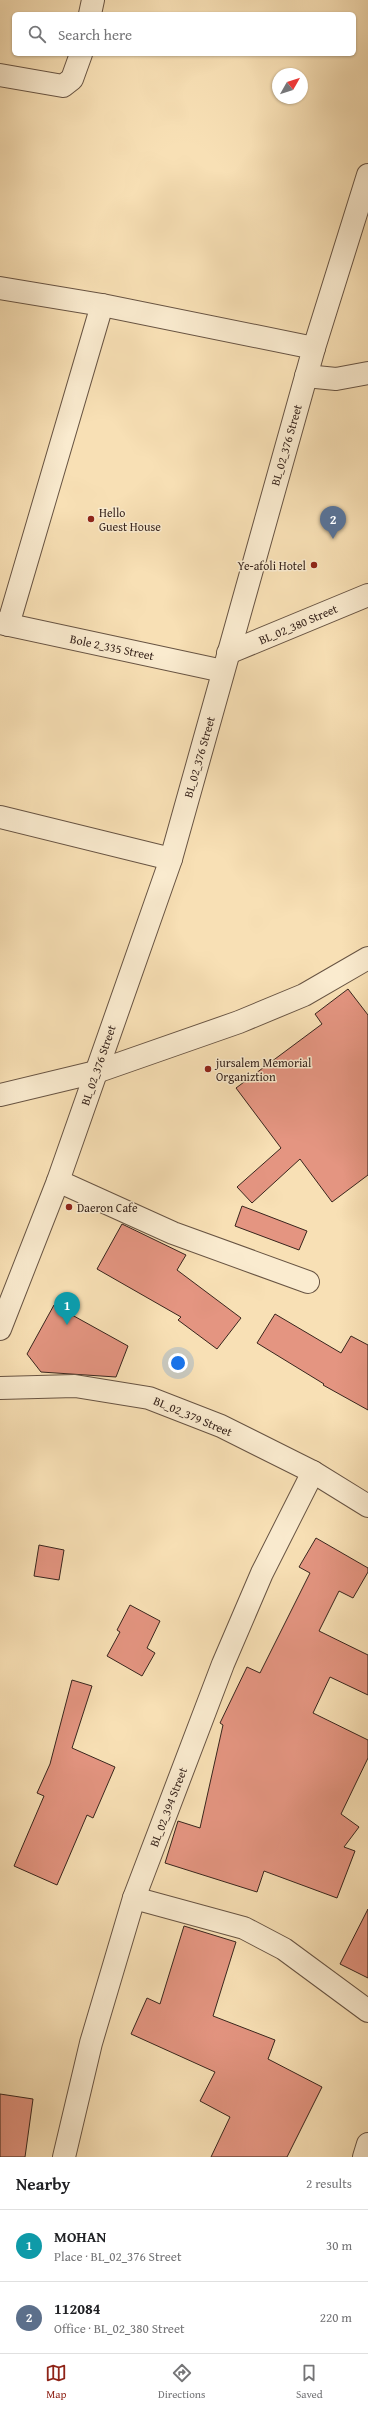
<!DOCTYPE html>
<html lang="en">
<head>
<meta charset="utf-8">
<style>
	:root { --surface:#fff; --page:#f2f2f2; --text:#202124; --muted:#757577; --line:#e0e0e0; --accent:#8f2418 }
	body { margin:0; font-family:"Gentium Book Plus",serif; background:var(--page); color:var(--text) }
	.compass { position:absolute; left:272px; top:68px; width:36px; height:36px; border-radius:50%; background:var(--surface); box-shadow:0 1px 3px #0004; rotate:51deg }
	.you { position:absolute; left:178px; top:1363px; width:14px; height:14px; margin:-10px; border:3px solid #fff; border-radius:50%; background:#1a73e8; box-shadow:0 0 0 6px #1a73e833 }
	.badge { display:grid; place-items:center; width:26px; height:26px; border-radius:50%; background:var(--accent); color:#fff; font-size:13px; font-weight:700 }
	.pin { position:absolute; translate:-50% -33px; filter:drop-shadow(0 1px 2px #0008) }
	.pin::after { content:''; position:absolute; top:21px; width:14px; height:12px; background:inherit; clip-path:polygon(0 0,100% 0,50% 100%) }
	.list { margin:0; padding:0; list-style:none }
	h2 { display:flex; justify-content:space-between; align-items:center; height:52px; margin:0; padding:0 16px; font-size:17px }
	h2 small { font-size:13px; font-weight:400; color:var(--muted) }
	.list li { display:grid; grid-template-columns:26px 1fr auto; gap:12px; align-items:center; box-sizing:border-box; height:72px; padding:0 16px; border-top:1px solid var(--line) }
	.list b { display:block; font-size:15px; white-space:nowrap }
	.list p { margin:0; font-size:13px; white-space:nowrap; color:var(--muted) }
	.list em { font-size:13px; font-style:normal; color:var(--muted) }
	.icon { flex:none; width:22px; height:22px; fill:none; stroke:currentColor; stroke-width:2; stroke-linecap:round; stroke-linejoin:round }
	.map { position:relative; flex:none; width:368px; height:2157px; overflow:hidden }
	.search { position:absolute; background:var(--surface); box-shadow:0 1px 3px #0004; left:12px; right:12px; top:12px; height:44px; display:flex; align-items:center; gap:10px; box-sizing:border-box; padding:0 14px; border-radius:6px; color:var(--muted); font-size:15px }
	.sheet { height:196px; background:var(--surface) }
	nav { display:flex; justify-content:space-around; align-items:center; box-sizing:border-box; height:56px; border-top:1px solid var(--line); background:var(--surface); font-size:11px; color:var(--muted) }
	nav a { display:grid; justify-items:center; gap:2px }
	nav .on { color:var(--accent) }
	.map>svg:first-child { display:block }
</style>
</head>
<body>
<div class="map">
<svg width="368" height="2157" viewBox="0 0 368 2157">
	<rect width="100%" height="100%" fill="#f8e0b5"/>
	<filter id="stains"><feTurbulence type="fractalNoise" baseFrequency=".005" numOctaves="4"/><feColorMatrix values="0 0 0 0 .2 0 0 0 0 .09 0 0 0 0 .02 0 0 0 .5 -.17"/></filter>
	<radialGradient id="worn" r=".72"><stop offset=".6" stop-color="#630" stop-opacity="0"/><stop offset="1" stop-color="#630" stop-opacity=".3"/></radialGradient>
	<!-- building -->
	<g fill="#e49581" stroke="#38251d">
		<path d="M 348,989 L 368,1015 L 368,1175 L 332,1202 L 300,1159 L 252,1203 L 237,1187 L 281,1148 L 236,1088 L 322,1024 L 315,1014 Z"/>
		<path d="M 242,1206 L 307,1231 L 299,1250 L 235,1226 Z"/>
		<path d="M 122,1224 L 186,1255 L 177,1270 L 241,1318 L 217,1349 L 178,1320 L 181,1317 L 97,1269 Z"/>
		<path d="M 54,1305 L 128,1346 L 116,1377 L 41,1372 L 27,1354 Z"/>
		<path d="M 275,1314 L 341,1353 L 351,1336 L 368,1345 L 368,1410 L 323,1385 L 324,1384 L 257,1343 Z"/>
		<path d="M 316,1538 L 368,1568 L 368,1572 L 353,1598 L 339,1591 L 319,1631 L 368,1655 L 368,1695 L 330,1677 L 313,1713 L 368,1740 L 368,1758 L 341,1814 L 359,1827 L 344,1847 L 355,1851 L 337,1898 L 264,1871 L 257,1892 L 165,1863 L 178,1821 L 200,1828 L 223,1725 L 220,1723 L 247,1667 L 260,1673 L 310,1573 L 299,1567 Z"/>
		<path d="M 39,1545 L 64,1550 L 59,1580 L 34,1576 Z"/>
		<path d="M 130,1605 L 160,1621 L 147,1648 L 155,1653 L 142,1676 L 107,1656 L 120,1632 L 117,1630 Z"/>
		<path d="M 72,1680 L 92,1686 L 72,1748 L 115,1767 L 93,1818 L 87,1815 L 57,1885 L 14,1866 L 44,1796 L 37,1793 L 50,1764 Z"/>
		<path d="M 368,1909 L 368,1978 L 340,1964 Z"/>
		<path d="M 184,1926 L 236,1942 L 213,2016 L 275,2040 L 268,2059 L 322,2087 L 287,2157 L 211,2157 L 230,2117 L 200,2101 L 215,2072 L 131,2034 L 147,1998 L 160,2004 Z"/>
		<path d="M 0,2094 L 33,2099 L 25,2157 L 0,2157 Z"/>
	</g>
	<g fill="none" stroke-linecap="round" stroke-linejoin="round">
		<!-- minor casing -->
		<g stroke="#685443" stroke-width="24">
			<g id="minor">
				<path d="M 90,14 L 93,0"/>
				<path d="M 0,75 L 63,86 L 72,79 L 81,54"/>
				<path d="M 0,288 L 102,305 L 314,348"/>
				<path d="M 306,376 L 336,379 L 368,373"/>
				<path d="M 0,623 L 223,671"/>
				<path d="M 8,625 L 102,305"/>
				<path d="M 228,653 L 368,595"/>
				<path d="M 0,817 L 171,859"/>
				<path d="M 0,1095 L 96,1072 L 239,1022 L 304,995 L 368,958"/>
				<path d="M 58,1181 L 173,1233 L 308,1282"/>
				<path d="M 0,1329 L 58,1181 L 171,859 L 314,348 L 368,175"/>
				<path d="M 0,1388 L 75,1386 L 149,1398 L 221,1426 L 313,1472 L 368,1506"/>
				<path d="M 134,1898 L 244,1928 L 284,1949 L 368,2011"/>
				<path d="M 64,2157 L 91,2043 L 134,1898 L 223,1664 L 262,1573 L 313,1472"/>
				<path d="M 364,2157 L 368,2144"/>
			</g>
		</g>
		<!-- minor -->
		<use href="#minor" stroke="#faebcf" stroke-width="22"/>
	</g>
	<!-- markers -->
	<g fill="#8f2418" stroke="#faebcf" stroke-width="1.5">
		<circle cx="91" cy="519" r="4"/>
		<circle cx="314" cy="565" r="4"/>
		<circle cx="208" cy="1069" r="4"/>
		<circle cx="69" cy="1207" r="4"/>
	</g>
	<g text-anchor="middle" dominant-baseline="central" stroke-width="3" stroke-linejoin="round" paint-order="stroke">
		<!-- street labels -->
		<g font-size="12" fill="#38251d" stroke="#faebcf">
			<text transform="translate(286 445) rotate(-74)">BL_02_376 Street</text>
			<text transform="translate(298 624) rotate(-23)">BL_02_380 Street</text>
			<text transform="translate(112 647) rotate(12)">Bole 2_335 Street</text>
			<text transform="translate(199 757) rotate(-74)">BL_02_376 Street</text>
			<text transform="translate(98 1065) rotate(-71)">BL_02_376 Street</text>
			<text transform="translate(193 1416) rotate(23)">BL_02_379 Street</text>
			<text transform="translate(168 1807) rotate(-69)">BL_02_394 Street</text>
		</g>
		<!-- poi labels -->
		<g font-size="12" fill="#38251d" stroke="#faebcf" text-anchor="start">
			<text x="99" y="512">Hello<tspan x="99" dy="14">Guest House</tspan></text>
			<text x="306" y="565" text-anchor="end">Ye-afoli Hotel</text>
			<text x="216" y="1062">jursalem Memorial<tspan x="216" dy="14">Organiztion</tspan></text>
			<text x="77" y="1207">Daeron Cafe</text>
		</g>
	</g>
	<rect width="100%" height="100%" filter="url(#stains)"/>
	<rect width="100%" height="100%" fill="url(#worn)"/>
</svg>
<svg class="compass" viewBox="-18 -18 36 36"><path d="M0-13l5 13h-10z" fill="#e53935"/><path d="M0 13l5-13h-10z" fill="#757577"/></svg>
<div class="you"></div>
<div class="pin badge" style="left:67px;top:1325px;background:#0f9aa8">1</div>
<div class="pin badge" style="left:333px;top:539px;background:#5c6f8a">2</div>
<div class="search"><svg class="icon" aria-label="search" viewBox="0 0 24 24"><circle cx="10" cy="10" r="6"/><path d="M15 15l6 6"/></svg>Search here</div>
</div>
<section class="sheet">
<h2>Nearby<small>2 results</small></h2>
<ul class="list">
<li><span class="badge" style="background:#0f9aa8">1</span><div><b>MOHAN</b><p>Place · BL_02_376 Street</p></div><em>30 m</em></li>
<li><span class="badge" style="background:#5c6f8a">2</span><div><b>112084</b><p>Office · BL_02_380 Street</p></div><em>220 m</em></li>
</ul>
</section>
<nav>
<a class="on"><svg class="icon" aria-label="map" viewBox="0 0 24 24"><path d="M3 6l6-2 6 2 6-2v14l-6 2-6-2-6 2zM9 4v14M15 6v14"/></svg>Map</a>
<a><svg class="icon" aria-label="directions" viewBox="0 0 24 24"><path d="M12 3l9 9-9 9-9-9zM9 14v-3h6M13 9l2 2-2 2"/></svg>Directions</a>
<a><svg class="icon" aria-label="saved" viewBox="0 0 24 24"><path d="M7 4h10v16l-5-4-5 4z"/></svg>Saved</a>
</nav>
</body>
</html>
